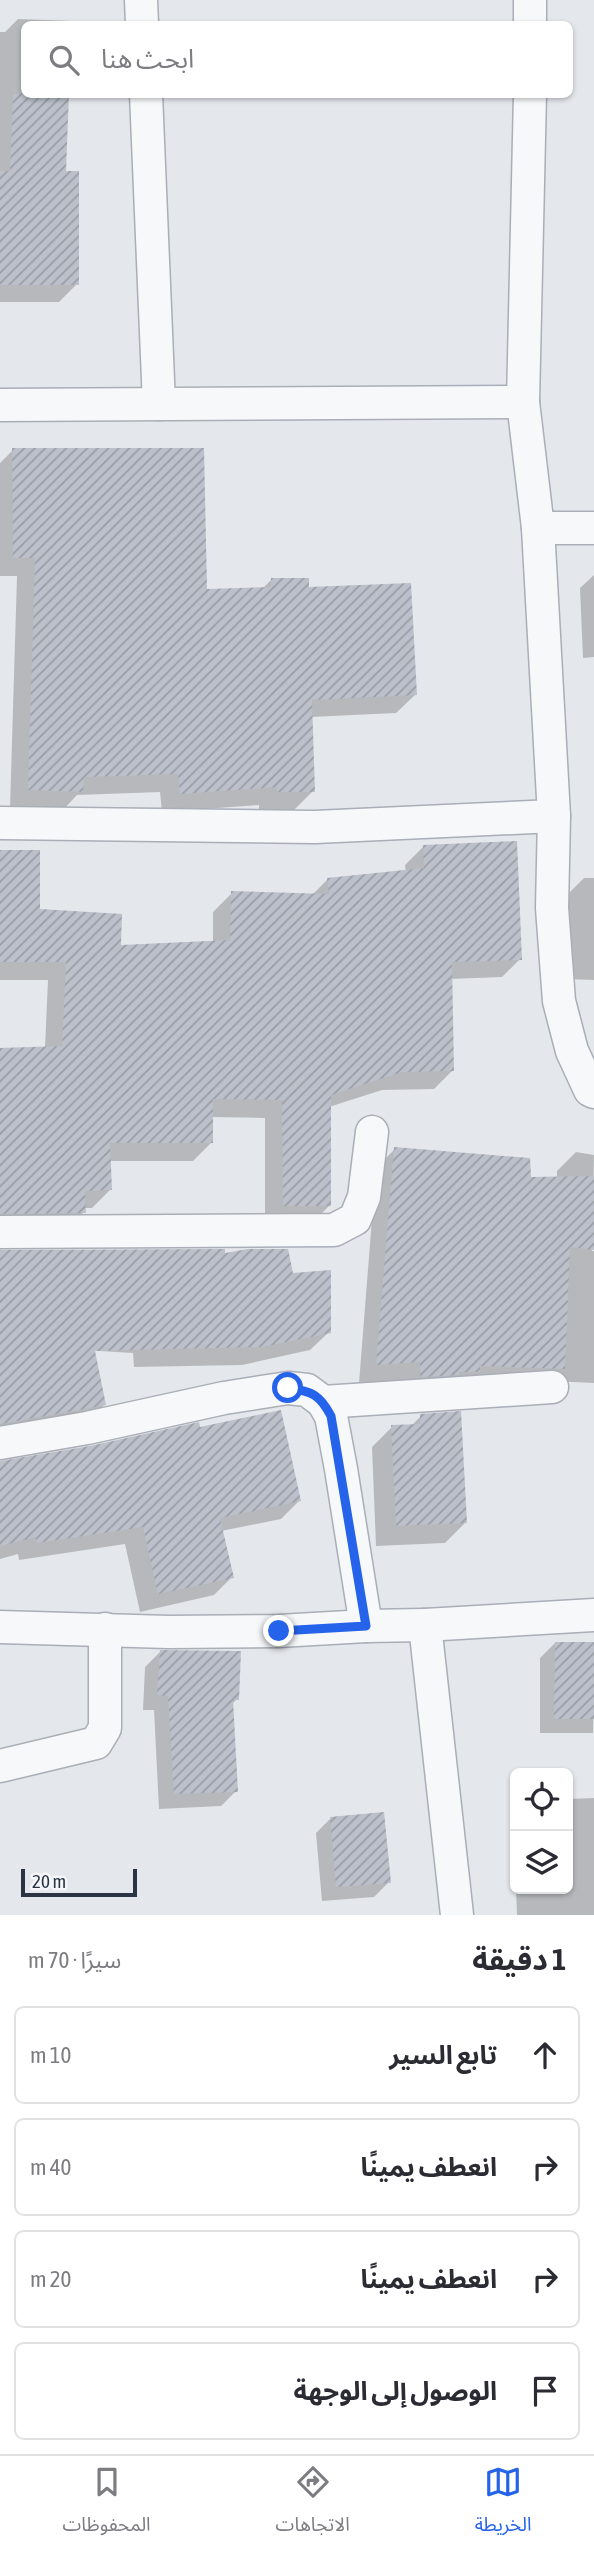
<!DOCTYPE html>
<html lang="ar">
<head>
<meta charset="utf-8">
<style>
	:root { --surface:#fff; --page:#f7f7f7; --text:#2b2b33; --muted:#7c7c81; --line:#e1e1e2; --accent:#2563eb }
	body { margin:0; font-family:"Asap Condensed","Noto Sans Arabic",sans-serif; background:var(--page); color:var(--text); direction:rtl }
	.controls { position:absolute; right:21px; bottom:21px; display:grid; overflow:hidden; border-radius:10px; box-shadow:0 2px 5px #0004 }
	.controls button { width:63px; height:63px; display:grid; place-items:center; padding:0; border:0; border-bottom:2px solid var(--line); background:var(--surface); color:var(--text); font:35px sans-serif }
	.scale { position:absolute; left:21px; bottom:18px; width:116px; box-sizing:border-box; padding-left:7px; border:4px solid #2b3445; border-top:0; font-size:19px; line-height:24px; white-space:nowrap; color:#2b3445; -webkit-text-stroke:5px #f4f6f9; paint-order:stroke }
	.stop { position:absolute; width:21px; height:21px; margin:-16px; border:5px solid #2563eb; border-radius:50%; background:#fff }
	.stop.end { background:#2563eb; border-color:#fff; box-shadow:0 2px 7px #0008 }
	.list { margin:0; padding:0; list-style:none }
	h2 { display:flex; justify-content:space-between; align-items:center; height:91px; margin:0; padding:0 28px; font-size:30px }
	h2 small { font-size:23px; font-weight:400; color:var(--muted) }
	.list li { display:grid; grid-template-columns:46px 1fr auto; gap:21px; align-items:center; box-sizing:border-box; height:98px; margin:0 14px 14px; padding:0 14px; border:2px solid var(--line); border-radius:10px }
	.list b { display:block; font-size:26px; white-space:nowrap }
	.list em { font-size:23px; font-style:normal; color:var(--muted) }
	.icon { flex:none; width:38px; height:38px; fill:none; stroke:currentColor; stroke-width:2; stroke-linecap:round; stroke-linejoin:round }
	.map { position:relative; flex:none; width:594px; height:1915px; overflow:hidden; direction:ltr }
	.search { position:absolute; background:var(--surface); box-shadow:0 2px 5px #0004; left:21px; right:21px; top:21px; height:77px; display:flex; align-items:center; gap:18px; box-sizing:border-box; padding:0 24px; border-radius:10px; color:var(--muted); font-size:26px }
	.sheet { height:539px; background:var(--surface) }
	nav { display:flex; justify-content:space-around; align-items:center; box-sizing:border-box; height:98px; border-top:2px solid var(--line); background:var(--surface); font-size:19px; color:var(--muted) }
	nav a { display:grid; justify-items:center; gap:4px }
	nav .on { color:var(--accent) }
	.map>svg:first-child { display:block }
</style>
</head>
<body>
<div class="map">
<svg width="594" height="1915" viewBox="0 0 594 1915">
	<defs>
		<pattern id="building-hatch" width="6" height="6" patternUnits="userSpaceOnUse" patternTransform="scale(1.75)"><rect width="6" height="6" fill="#bbc0ca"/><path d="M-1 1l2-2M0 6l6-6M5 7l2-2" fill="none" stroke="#989da6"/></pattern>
	</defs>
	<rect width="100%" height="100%" fill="#e4e7ec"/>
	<!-- shadow -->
	<g fill="#0003">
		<path d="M 18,19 L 71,21 L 70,24 L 24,24 L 24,94 L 64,173 L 77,284 L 59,302 L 0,302 L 0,32 L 5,32 Z"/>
		<path d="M 13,450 L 205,591 L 262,589 L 271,580 L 308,588 L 415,695 L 396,713 L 311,717 L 313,791 L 294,810 L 259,810 L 259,805 L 162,812 L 160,792 L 77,795 L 63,810 L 10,808 L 17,576 L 0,576 L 0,463 Z"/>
		<path d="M 594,575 L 594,657 L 583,658 L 580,588 Z"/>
		<path d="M 424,846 L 520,959 L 502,977 L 450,979 L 452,1071 L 434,1089 L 382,1090 L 329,1107 L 329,1206 L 311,1224 L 265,1224 L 265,1118 L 211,1117 L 211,1143 L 193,1161 L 109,1161 L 111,1189 L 92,1208 L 84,1208 L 84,1212 L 66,1231 L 0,1231 L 0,1050 L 45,1048 L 48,980 L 0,980 L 0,851 L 38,911 L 119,947 L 213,942 L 213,912 L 232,893 L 312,895 L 328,879 L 406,872 L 405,865 Z"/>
		<path d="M 584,878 L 594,878 L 594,980 L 563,979 L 565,897 Z"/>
		<path d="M 395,1149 L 529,1179 L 557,1178 L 557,1171 L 576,1152 L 594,1155 L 592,1251 L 594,1251 L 594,1383 L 551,1381 L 402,1395 L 402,1380 L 359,1383 L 376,1168 Z"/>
		<path d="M 0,1252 L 224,1255 L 291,1275 L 329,1332 L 310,1350 L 242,1365 L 134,1367 L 133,1353 L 0,1345 Z"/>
		<path d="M 0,1374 L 104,1405 L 86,1423 L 0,1438 Z"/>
		<path d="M 421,1416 L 465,1523 L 445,1543 L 376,1546 L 372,1447 L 392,1427 L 411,1426 Z"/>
		<path d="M 199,1429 L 299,1501 L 281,1519 L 221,1531 L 232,1577 L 214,1595 L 140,1612 L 125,1544 L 19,1560 L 18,1554 L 0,1559 L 0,1463 Z"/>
		<path d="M 555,1643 L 594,1644 L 593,1733 L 540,1733 L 540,1658 Z"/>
		<path d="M 160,1652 L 237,1699 L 231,1705 L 236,1791 L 221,1806 L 159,1809 L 154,1710 L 143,1710 L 145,1667 Z"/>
		<path d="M 594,1798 L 594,1915 L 517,1915 L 516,1889 L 568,1889 L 568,1799 Z"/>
		<path d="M 331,1818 L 389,1882 L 374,1897 L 322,1901 L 316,1833 Z"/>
		<path d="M 515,1818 L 515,1880 L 513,1821 Z"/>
	</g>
	<!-- building -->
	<g fill="url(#building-hatch)">
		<path d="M 13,94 L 69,94 L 66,171 L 79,171 L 79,285 L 0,285 L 0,171 L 10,171 Z"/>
		<path d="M 12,448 L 204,448 L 207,589 L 271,587 L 271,578 L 309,578 L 309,587 L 411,583 L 417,695 L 312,700 L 315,792 L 277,792 L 277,787 L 180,794 L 178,774 L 84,777 L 83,792 L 28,790 L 35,558 L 13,558 Z"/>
		<path d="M 517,841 L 522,960 L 452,962 L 454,1071 L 402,1072 L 331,1095 L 331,1206 L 283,1206 L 282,1100 L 213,1099 L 213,1143 L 110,1143 L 112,1190 L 85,1191 L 86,1213 L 0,1214 L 0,1048 L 62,1046 L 66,962 L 0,962 L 0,850 L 40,850 L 40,909 L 122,914 L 121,945 L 230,940 L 231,891 L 329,894 L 327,878 L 424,868 L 423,845 Z"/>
		<path d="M 394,1147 L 530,1158 L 531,1177 L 594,1176 L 594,1250 L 570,1247 L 565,1369 L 480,1366 L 480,1372 L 459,1372 L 459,1375 L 420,1377 L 420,1362 L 376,1365 Z"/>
		<path d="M 225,1249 L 225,1253 L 248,1249 L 288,1249 L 293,1273 L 331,1270 L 331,1333 L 261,1347 L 95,1351 L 106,1405 L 0,1424 L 0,1250 Z"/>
		<path d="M 281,1410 L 301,1501 L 220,1518 L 234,1578 L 158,1594 L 143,1527 L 37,1543 L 36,1537 L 0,1546 L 0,1461 L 90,1446 L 199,1422 L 200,1427 Z"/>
		<path d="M 461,1411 L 467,1523 L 396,1526 L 391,1425 L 420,1424 L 420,1414 Z"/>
		<path d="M 555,1642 L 594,1642 L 594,1719 L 554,1719 Z"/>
		<path d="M 160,1650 L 241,1651 L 239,1700 L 233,1700 L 238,1792 L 174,1794 L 168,1696 L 157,1695 Z"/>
		<path d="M 384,1812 L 391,1883 L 336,1887 L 330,1817 Z"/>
	</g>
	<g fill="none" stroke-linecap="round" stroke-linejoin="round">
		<!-- minor casing -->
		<g stroke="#a9aeb7" stroke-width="35">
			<g id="minor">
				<path d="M 141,0 L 142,24"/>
				<path d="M 530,0 L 530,24"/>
				<path d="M 146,94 L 159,404"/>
				<path d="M 530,94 L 523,402 L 538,528 L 554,816 L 552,908 L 559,1001 L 572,1051 L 590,1090 L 594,1092"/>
				<path d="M 0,405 L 523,402"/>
				<path d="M 538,528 L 594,528"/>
				<path d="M 0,823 L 315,827 L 554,816"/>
				<path d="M 0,1232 L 334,1230 L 355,1219 L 364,1197 L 372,1132"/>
				<path d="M 323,1402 L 552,1387"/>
				<path d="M 0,1443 L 87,1428 L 224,1398 L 288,1388 L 307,1390 L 323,1402 L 331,1416 L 341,1469 L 366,1626 L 425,1625"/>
				<path d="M 0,1627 L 168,1632 L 279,1631 L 366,1626"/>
				<path d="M 0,1766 L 96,1743 L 105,1728 L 105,1629"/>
				<path d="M 457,1915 L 425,1625 L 594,1615"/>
			</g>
		</g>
		<!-- minor -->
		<use href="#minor" stroke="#f7f8fa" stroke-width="32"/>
	</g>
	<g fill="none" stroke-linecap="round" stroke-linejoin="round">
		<!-- route -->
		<path stroke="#2563eb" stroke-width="9" d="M 279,1631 L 366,1626 L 331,1416 C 320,1395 312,1391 288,1388"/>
	</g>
</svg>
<div class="controls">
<button><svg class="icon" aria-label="locate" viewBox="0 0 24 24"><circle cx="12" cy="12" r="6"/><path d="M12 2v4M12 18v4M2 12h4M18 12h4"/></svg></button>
<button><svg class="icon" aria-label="layers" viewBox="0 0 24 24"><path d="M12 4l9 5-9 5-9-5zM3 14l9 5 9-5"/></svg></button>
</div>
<div class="scale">20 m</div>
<div class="stop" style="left:288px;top:1388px"></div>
<div class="stop end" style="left:279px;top:1631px"></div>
<div class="search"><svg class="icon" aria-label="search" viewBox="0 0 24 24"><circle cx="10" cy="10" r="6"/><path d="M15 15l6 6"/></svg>ابحث هنا</div>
</div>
<section class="sheet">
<h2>1 دقيقة<small>سيرًا · 70 m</small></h2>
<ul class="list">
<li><svg class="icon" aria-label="ahead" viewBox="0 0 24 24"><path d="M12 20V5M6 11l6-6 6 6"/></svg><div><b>تابع السير</b></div><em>10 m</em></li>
<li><svg class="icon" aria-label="right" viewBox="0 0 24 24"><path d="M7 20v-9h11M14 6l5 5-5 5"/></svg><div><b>انعطف يمينًا</b></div><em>40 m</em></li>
<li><svg class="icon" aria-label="right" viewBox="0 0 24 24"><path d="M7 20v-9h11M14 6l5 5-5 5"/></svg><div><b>انعطف يمينًا</b></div><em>20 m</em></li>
<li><svg class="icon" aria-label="arrive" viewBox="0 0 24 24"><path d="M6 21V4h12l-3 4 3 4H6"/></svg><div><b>الوصول إلى الوجهة</b></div></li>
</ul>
</section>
<nav>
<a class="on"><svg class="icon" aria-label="map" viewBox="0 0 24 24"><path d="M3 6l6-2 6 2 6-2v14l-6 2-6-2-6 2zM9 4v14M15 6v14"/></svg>الخريطة</a>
<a><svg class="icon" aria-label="directions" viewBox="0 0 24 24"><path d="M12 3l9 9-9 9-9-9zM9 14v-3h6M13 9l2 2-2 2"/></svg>الاتجاهات</a>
<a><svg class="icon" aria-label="saved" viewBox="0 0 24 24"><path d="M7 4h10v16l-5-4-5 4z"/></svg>المحفوظات</a>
</nav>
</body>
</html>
